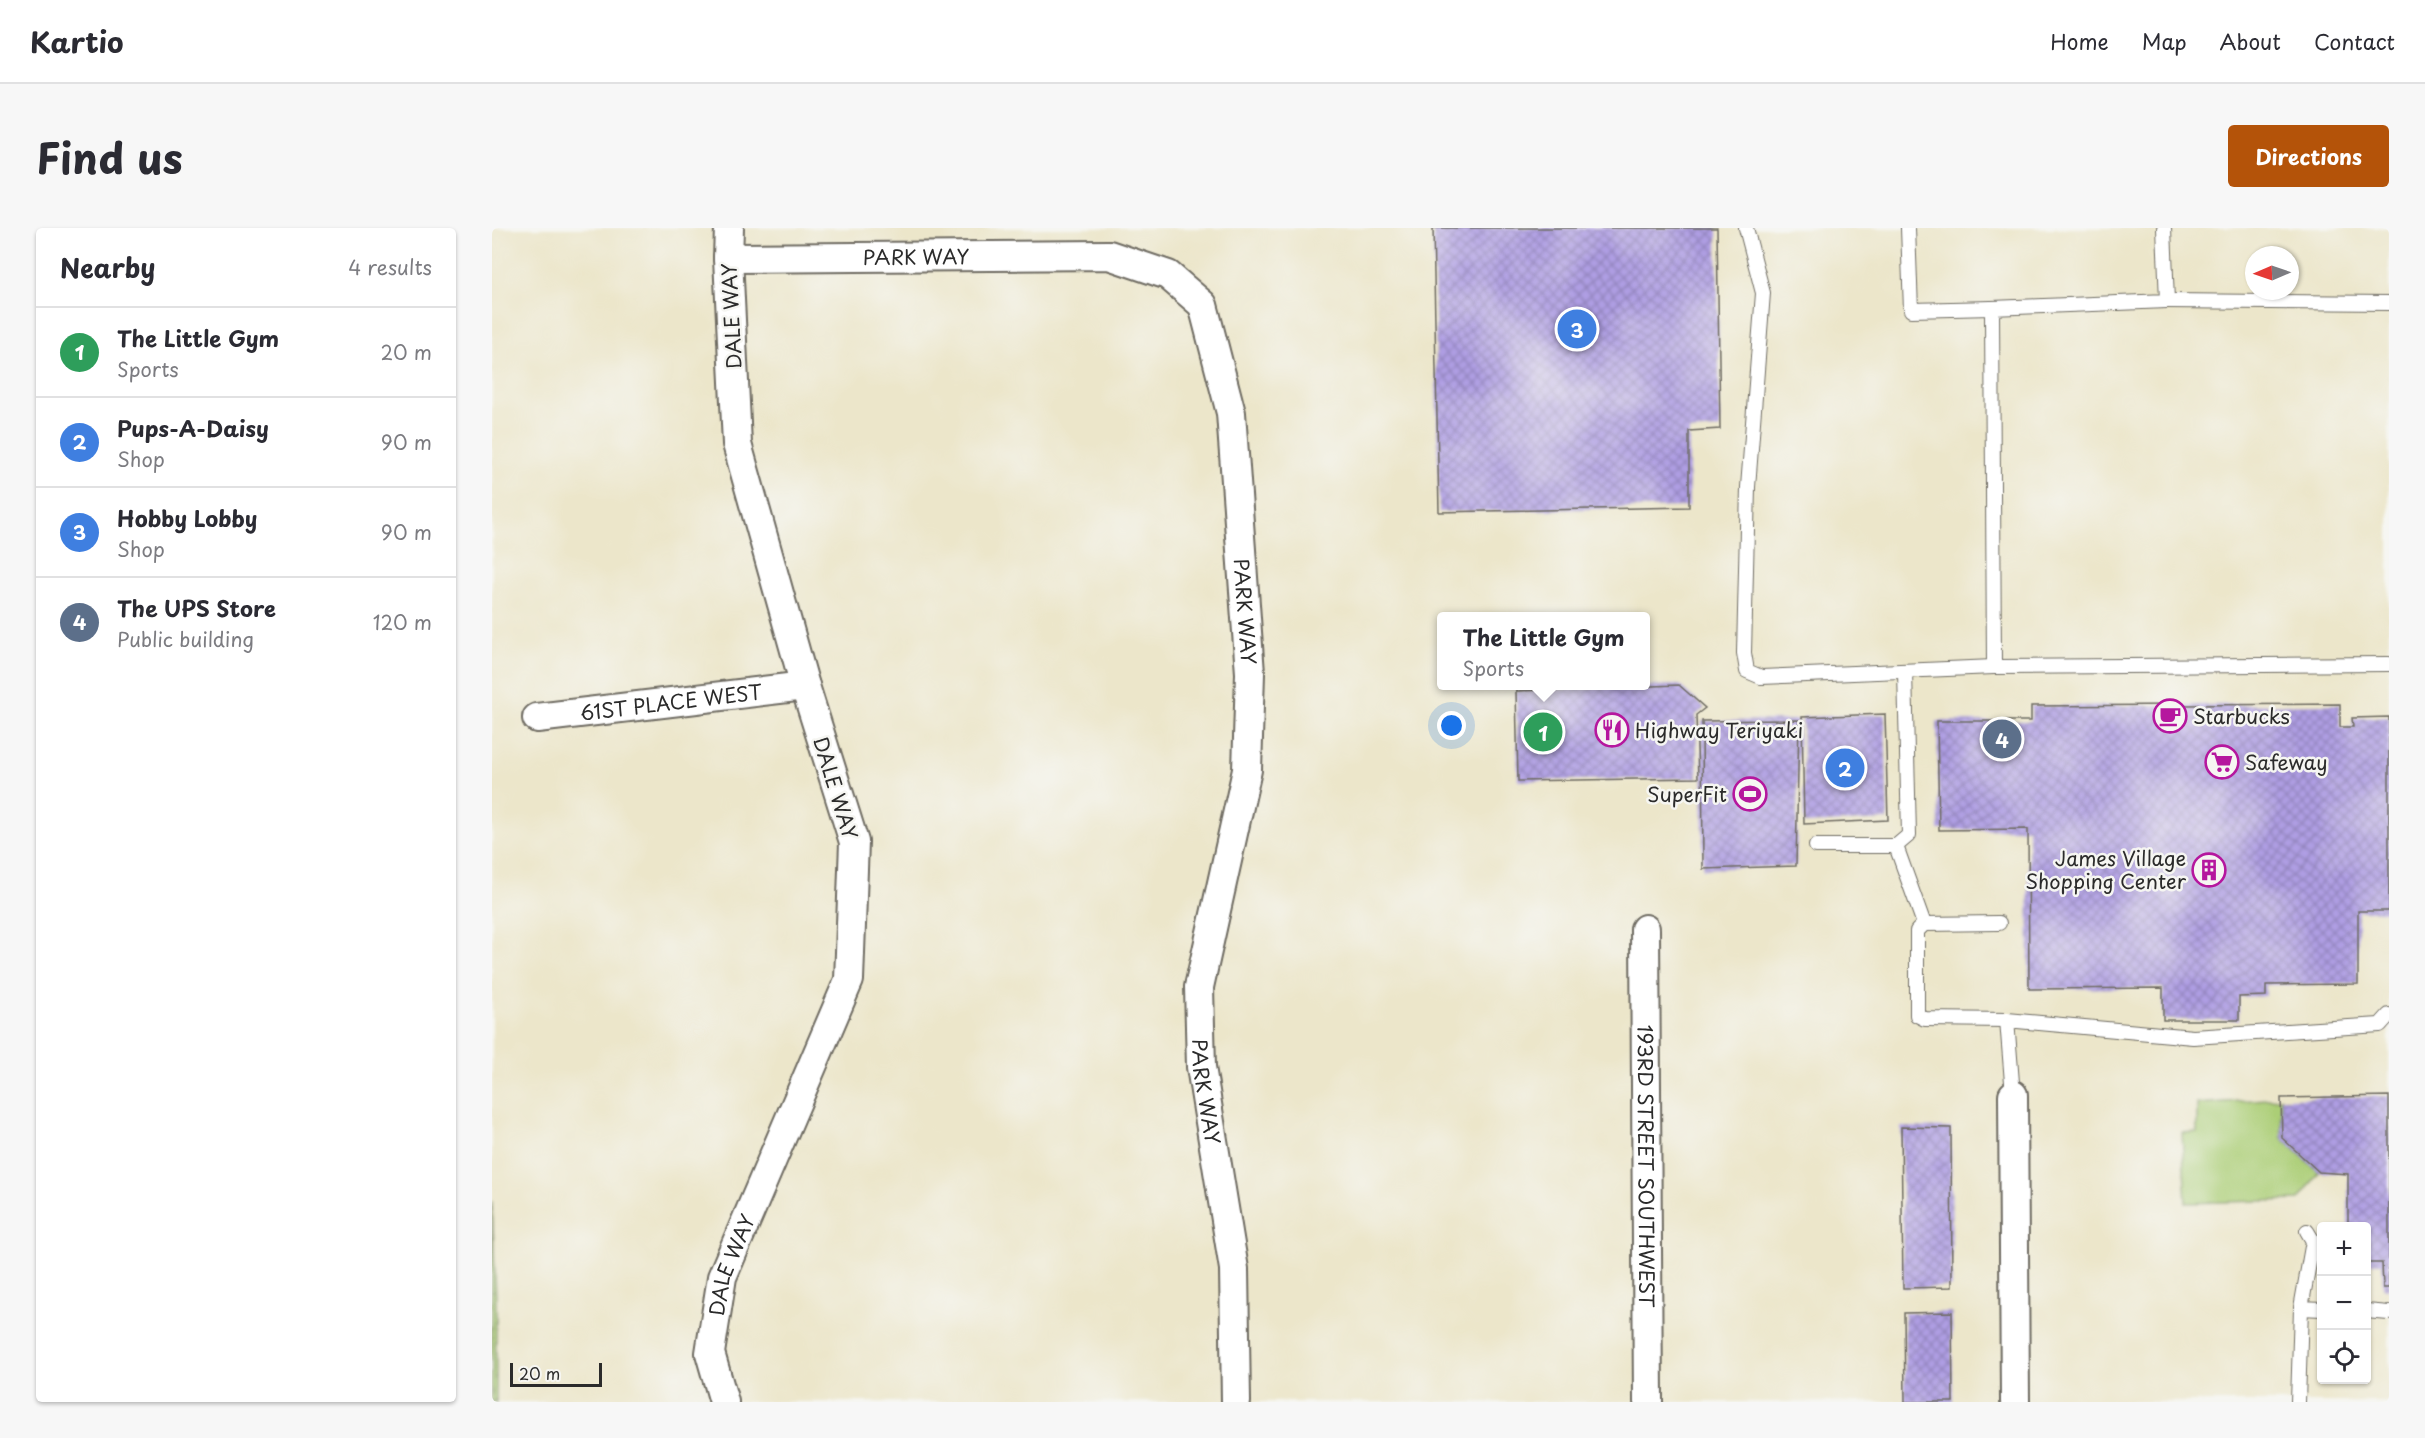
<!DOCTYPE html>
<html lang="en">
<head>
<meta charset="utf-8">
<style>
	:root { --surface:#fff; --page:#f7f7f7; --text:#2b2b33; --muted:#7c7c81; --line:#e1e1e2; --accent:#b45309 }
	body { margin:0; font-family:"Playpen Sans",sans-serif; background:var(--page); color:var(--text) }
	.controls { position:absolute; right:18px; bottom:18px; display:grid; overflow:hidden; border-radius:6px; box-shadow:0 2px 4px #0004 }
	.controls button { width:54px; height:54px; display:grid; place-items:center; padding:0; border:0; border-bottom:2px solid var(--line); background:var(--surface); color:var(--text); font:30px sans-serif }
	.compass { position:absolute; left:1753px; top:18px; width:54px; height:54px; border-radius:50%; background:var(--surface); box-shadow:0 2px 4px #0004; rotate:268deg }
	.scale { position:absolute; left:18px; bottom:15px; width:92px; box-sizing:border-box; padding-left:6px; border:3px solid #2b2b2b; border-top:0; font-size:16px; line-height:21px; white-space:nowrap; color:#2b2b2b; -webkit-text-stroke:4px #f6f6f2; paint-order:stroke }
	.you { position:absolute; left:960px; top:498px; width:21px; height:21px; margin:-15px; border:4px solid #fff; border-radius:50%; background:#1a73e8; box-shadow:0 0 0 9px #1a73e833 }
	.badge { display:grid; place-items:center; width:39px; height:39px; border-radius:50%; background:var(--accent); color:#fff; font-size:20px; font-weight:700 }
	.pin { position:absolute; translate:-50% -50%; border:3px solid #fff; box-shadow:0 2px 6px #0006 }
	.popup { position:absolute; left:945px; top:384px; width:213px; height:78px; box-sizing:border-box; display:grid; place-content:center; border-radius:6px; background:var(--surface); filter:drop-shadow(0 2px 4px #0005); font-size:20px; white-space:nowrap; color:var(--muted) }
	.popup b { font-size:22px; color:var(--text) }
	.popup::after { content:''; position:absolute; left:50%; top:100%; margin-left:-12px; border:12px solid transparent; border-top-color:var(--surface) }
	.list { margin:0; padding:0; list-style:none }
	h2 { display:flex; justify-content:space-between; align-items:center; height:78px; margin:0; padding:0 24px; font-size:26px }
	h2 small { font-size:20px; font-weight:400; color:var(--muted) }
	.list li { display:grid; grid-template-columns:39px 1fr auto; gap:18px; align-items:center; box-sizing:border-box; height:90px; padding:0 24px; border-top:2px solid var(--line) }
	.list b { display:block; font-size:22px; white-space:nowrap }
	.list p { margin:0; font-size:20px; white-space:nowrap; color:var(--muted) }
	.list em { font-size:20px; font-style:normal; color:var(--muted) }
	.icon { flex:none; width:33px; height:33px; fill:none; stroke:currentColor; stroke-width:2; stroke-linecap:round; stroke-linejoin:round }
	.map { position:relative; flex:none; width:1897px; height:1174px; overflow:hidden; border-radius:6px }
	header { display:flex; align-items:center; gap:36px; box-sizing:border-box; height:84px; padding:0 30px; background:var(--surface); border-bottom:2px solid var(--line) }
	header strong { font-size:28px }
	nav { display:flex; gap:33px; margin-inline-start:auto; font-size:21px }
	.intro { display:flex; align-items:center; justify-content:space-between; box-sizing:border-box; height:144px; padding:0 36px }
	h1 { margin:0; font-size:42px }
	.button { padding:15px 27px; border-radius:6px; background:var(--accent); color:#fff; font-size:21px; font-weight:700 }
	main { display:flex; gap:36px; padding:0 36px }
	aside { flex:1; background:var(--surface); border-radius:6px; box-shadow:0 2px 4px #0004 }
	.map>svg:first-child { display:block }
</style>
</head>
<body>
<header>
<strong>Kartio</strong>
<nav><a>Home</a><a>Map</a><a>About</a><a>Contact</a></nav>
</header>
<div class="intro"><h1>Find us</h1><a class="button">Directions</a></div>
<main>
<aside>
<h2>Nearby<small>4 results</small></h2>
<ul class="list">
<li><span class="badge" style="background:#2e9e5b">1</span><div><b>The Little Gym</b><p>Sports</p></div><em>20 m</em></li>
<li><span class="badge" style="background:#3f7fe0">2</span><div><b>Pups-A-Daisy</b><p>Shop</p></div><em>90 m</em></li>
<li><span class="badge" style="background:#3f7fe0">3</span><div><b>Hobby Lobby</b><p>Shop</p></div><em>90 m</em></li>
<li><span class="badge" style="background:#5c6f8a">4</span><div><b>The UPS Store</b><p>Public building</p></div><em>120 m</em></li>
</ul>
</aside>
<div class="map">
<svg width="1897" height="1174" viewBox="0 0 1897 1174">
	<defs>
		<pattern id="building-cross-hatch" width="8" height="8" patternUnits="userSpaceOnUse" patternTransform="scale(1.5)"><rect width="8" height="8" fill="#af9ee3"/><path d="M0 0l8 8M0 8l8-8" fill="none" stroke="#8f81b8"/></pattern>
	</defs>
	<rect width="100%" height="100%" fill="#f6f6f2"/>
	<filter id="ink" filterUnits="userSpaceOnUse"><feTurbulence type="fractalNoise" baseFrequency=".0167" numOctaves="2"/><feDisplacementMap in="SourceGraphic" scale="12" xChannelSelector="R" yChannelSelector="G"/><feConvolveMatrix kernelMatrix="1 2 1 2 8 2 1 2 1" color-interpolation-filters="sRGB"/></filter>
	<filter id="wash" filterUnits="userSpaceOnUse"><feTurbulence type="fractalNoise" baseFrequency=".008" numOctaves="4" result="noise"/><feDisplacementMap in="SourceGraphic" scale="24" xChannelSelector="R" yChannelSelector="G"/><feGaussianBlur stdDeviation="1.35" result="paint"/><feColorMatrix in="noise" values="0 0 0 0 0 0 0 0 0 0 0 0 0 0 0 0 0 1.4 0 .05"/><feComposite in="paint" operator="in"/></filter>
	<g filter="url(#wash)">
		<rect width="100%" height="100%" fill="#ece6ca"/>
		<!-- green -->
		<g fill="#abce76" stroke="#6b7c50" stroke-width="1.5">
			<path d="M 1789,870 L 1790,910 L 1827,944 L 1807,972 L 1694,975 L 1690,905 L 1705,904 L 1705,876 Z"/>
			<path d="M 0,973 L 4,1071 L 4,1174 L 0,1174 Z"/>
		</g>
		<g id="blocks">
			<!-- building -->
			<g fill="url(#building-cross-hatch)">
				<path d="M 941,0 L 1225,0 L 1228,201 L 1197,203 L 1197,279 L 947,284 Z"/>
				<path d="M 1187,457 L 1213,480 L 1204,487 L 1206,550 L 1026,553 L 1024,463 Z"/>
				<path d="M 1848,476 L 1848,499 L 1861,499 L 1860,490 L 1897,489 L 1897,683 L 1866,683 L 1866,756 L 1774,757 L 1774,768 L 1747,769 L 1747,792 L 1671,792 L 1671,760 L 1537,761 L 1536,601 L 1447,602 L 1445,493 L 1539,493 L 1539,478 Z"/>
				<path d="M 1393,486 L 1396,592 L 1312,596 L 1310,489 Z"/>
				<path d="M 1307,492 L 1304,638 L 1211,641 L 1210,493 Z"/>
				<path d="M 1897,868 L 1897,1060 L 1891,1060 L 1890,1035 L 1874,1035 L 1874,998 L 1856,998 L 1856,946 L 1827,944 L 1790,910 L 1789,870 Z"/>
				<path d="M 1409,899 L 1459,900 L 1460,1059 L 1411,1060 Z"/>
				<path d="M 1460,1084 L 1461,1174 L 1413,1174 L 1412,1085 Z"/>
			</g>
		</g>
	</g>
	<g filter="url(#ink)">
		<use href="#blocks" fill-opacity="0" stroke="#6f6c63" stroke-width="1.5"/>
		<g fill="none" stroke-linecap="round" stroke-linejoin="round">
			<!-- service casing -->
			<g stroke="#6f6c63" stroke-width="16">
				<g id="service">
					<path d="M 1254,0 L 1271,65 L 1256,259 L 1252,425 L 1255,443 L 1269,449 L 1502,439"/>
					<path d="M 1416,0 L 1419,82 L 1500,80 L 1502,439 L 1897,436"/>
					<path d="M 1675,73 L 1897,75"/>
					<path d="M 1500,80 L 1675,73 L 1672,0"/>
					<path d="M 1324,618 L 1404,618 L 1417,607 L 1413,443"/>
					<path d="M 1404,618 L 1432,696"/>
					<path d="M 1507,695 L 1432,696 L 1425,703 L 1425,787 L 1433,791 L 1515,792"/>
					<path d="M 1521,867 L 1515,792 L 1701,809 L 1888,797 L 1897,787"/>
					<path d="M 1815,1003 L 1821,1013 L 1809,1080 L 1830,1081"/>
					<path d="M 1874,1083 L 1897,1085"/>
					<path d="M 1806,1174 L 1809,1080"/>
				</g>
			</g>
			<!-- minor casing -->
			<g stroke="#6f6c63" stroke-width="32">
				<g id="minor">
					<path id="s1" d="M 236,30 L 617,27 L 676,47 L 711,77 L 739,185 L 758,445 L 755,542 L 707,759 L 709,839 L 742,1041 L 744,1174"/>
					<path id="s2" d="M 45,490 L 313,458"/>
					<path id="s3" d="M 1153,701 L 1156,1174"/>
					<path d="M 1521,867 L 1523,1174"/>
					<path id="s4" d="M 232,1174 L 218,1125 L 230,1049 L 357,752 L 362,614 L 313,458 L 245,216 L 236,30 L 237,0"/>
				</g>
			</g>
			<!-- service -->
			<use href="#service" stroke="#fff" stroke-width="14"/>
			<!-- minor -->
			<use href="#minor" stroke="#fff" stroke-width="28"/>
		</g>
	</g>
	<!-- icons -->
	<defs>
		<g id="cafe-ring" transform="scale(1.725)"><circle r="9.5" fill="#f6f6f2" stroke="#b5179e" stroke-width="1.5"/><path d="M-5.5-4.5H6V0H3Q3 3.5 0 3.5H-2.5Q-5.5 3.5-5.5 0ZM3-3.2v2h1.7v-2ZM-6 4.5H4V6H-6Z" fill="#b5179e"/></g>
		<g id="restaurant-ring" transform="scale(1.725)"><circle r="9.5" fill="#f6f6f2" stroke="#b5179e" stroke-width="1.5"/><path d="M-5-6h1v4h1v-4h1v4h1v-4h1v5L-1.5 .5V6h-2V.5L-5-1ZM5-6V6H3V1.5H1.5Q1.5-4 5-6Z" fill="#b5179e"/></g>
		<g id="supermarket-ring" transform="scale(1.725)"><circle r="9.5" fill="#f6f6f2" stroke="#b5179e" stroke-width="1.5"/><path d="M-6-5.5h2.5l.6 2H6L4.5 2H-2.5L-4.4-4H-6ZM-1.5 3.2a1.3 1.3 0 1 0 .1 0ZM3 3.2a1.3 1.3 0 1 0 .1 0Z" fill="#b5179e"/></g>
		<g id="stadium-ring" transform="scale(1.725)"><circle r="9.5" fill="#f6f6f2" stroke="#b5179e" stroke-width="1.5"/><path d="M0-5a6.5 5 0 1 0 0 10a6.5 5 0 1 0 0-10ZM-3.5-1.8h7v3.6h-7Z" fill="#b5179e"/></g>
		<g id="building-ring" transform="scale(1.725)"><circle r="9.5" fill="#f6f6f2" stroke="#b5179e" stroke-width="1.5"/><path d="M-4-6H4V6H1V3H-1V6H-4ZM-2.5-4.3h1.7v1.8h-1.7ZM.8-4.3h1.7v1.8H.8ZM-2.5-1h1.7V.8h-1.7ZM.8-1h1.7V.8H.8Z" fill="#b5179e"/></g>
	</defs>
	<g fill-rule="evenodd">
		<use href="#cafe-ring" x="1678" y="488"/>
		<use href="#restaurant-ring" x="1120" y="502"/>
		<use href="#supermarket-ring" x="1730" y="534"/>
		<use href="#stadium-ring" x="1258" y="566"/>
		<use href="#building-ring" x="1717" y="642"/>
	</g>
	<g text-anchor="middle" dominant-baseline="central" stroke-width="5" stroke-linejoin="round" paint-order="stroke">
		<!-- street labels -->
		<g font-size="20" fill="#2b2b2b" stroke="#f6f6f2">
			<text stroke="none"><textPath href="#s1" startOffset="188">PARK WAY</textPath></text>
			<text transform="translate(239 88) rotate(-93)">DALE WAY</text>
			<text stroke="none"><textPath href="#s1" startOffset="800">PARK WAY</textPath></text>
			<text stroke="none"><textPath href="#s2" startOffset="135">61ST PLACE WEST</textPath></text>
			<text transform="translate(344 560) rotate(73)">DALE WAY</text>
			<text stroke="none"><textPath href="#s1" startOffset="1286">PARK WAY</textPath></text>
			<text stroke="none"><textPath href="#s3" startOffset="237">193RD STREET SOUTHWEST</textPath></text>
			<text stroke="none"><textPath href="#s4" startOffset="142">DALE WAY</textPath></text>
		</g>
		<!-- poi labels -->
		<g font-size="20" fill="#2b2b2b" stroke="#f6f6f2" text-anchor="start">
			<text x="1701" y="488">Starbucks</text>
			<text x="1143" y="502">Highway Teriyaki</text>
			<text x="1753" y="534">Safeway</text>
			<text x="1235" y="566" text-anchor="end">SuperFit</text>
			<text x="1694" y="630" text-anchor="end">James Village<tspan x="1694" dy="23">Shopping Center</tspan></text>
		</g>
	</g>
</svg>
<div class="controls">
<button>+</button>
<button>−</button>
<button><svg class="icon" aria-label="locate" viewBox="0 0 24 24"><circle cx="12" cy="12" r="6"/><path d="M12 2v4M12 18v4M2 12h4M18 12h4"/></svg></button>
</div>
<svg class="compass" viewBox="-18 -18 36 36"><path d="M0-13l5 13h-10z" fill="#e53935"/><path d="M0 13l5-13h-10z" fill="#7c7c81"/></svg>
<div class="scale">20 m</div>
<div class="you"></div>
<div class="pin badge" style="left:1051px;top:504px;background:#2e9e5b">1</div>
<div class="popup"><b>The Little Gym</b>Sports</div>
<div class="pin badge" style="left:1353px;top:540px;background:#3f7fe0">2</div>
<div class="pin badge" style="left:1085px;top:101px;background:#3f7fe0">3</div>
<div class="pin badge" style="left:1510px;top:511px;background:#5c6f8a">4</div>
</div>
</main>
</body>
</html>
